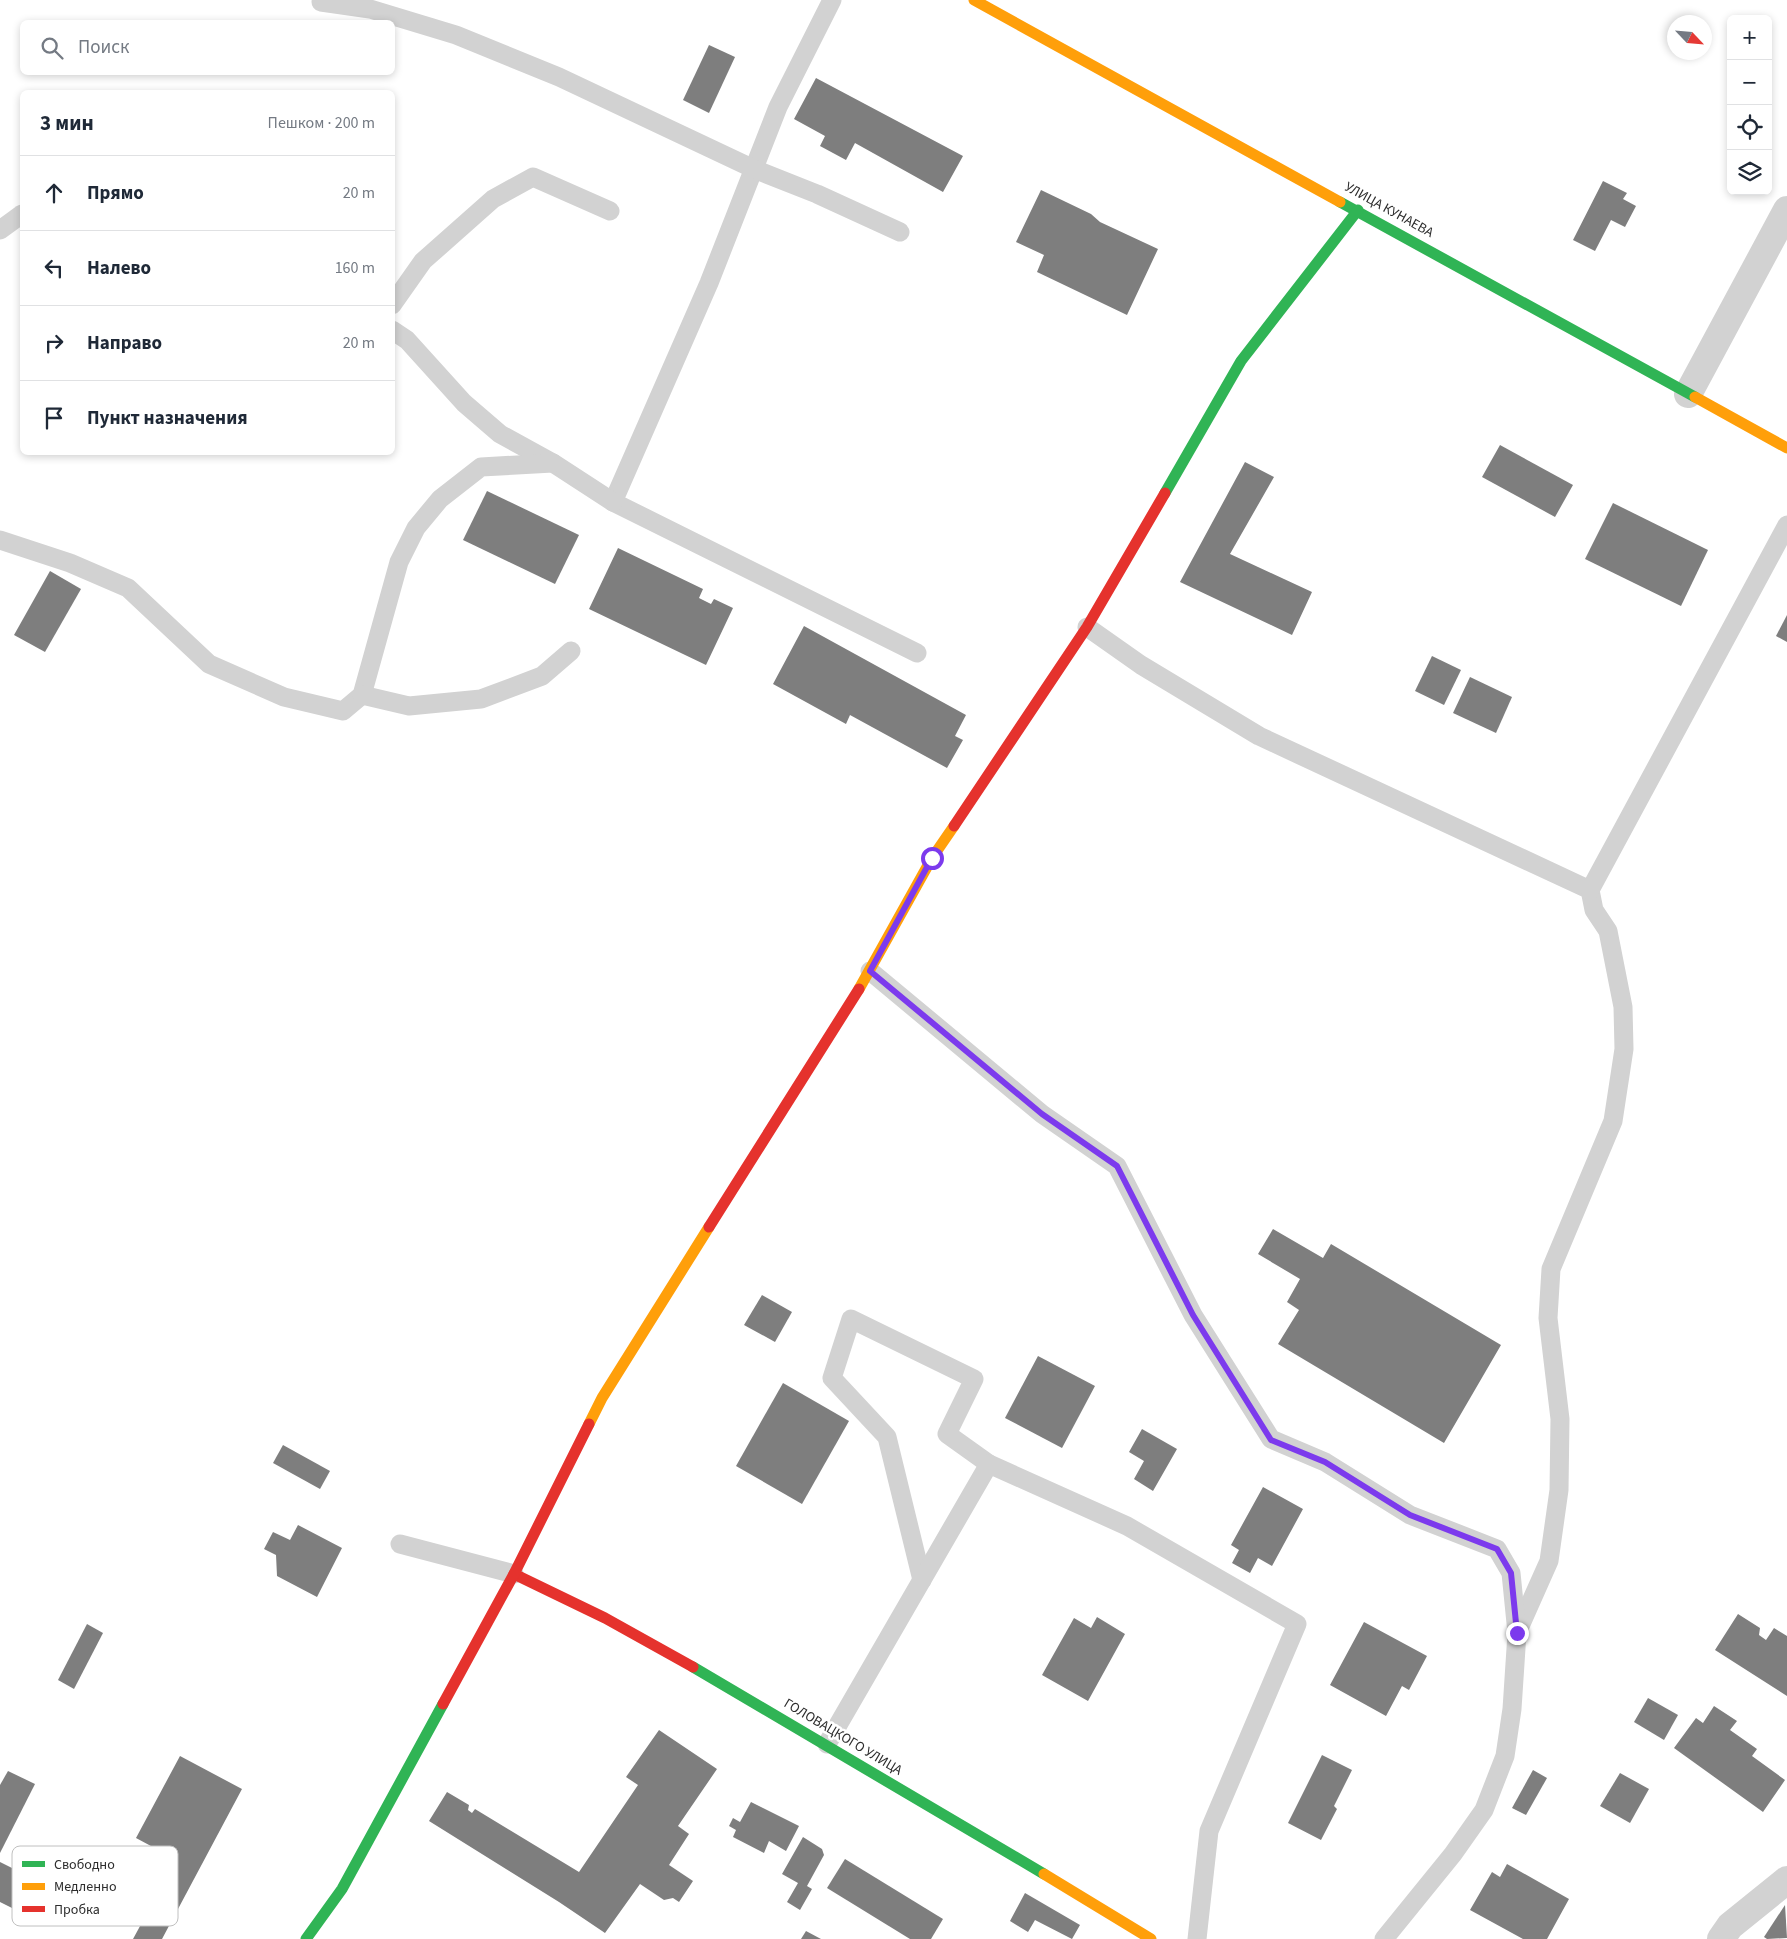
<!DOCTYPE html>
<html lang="ru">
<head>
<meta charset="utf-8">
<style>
	:root { --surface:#fff; --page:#f6f6f7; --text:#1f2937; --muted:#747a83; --line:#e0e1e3 }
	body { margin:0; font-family:"Source Sans 3",sans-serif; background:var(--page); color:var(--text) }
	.controls { position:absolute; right:15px; top:15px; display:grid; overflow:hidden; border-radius:8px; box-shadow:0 2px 8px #0003 }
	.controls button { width:45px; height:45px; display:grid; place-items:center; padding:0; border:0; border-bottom:1px solid var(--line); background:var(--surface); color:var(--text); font:25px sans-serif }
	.compass { position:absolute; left:1667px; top:15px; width:45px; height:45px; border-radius:50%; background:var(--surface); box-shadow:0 2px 8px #0003; rotate:116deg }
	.stop { position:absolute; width:15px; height:15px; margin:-11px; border:4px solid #7c3aed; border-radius:50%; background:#fff }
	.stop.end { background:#7c3aed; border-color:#fff; box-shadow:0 1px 5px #0008 }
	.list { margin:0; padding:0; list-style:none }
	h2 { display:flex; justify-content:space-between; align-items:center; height:65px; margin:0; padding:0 20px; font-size:21px }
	h2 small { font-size:16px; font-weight:400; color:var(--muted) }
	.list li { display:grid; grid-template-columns:32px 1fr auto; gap:15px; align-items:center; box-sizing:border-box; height:75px; padding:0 20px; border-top:1px solid var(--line) }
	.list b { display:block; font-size:19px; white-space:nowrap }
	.list em { font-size:16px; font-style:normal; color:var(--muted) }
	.icon { flex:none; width:28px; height:28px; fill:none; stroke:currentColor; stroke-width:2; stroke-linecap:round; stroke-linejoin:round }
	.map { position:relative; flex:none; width:1787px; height:1939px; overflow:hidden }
	.search { position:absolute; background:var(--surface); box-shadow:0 2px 8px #0003; left:20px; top:20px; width:375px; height:55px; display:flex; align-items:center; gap:12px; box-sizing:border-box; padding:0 18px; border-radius:8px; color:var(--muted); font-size:19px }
	.panel { position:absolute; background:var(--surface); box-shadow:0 2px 8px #0003; left:20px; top:90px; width:375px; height:365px; border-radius:8px }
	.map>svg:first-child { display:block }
</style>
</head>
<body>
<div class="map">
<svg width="1787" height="1939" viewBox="0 0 1787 1939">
	<rect width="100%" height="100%" fill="#fff"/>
	<!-- building -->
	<g fill="#7e7e7e">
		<path d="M 709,45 L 735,57 L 709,113 L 683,100 Z"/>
		<path d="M 816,78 L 963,156 L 943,192 L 855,143 L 846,160 L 820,146 L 825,136 L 794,119 Z"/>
		<path d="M 1603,181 L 1627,193 L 1623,199 L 1636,206 L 1625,227 L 1611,220 L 1595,251 L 1573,240 Z"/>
		<path d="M 1041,190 L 1091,214 L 1100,222 L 1158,249 L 1127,315 L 1037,272 L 1044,255 L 1016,242 Z"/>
		<path d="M 1500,445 L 1573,485 L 1555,517 L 1482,477 Z"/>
		<path d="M 1245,462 L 1274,477 L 1230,554 L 1312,592 L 1292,635 L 1180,582 Z"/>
		<path d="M 487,491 L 579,535 L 555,584 L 463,540 Z"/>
		<path d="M 1613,503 L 1708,550 L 1681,606 L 1585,559 Z"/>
		<path d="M 618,548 L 703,589 L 699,598 L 711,604 L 714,599 L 733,608 L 706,665 L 589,609 Z"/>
		<path d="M 50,571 L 81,589 L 45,652 L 14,635 Z"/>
		<path d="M 1787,615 L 1787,642 L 1776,636 Z"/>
		<path d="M 804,626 L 966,715 L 955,736 L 963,740 L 947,768 L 850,715 L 846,724 L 773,684 Z"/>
		<path d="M 1432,656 L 1461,670 L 1444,705 L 1415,691 Z"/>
		<path d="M 1470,677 L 1512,697 L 1496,733 L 1453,713 Z"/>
		<path d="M 1273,1229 L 1323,1258 L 1331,1244 L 1501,1345 L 1444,1443 L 1278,1344 L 1299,1310 L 1287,1302 L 1300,1279 L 1258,1254 Z"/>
		<path d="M 762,1295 L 792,1312 L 775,1342 L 744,1325 Z"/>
		<path d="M 1038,1356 L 1095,1386 L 1062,1448 L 1005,1418 Z"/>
		<path d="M 783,1383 L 849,1421 L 802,1504 L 736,1466 Z"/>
		<path d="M 1142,1429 L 1177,1449 L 1153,1491 L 1134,1479 L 1144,1461 L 1129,1452 Z"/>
		<path d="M 283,1445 L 330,1471 L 320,1489 L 273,1463 Z"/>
		<path d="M 1263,1487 L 1303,1509 L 1272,1566 L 1258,1558 L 1250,1573 L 1232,1563 L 1239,1550 L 1231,1545 Z"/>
		<path d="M 298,1525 L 342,1548 L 317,1597 L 277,1576 L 276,1555 L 264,1549 L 273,1532 L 290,1540 Z"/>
		<path d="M 1738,1614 L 1760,1628 L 1759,1635 L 1766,1640 L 1774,1628 L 1787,1636 L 1787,1696 L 1715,1650 Z"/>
		<path d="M 1097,1617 L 1125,1634 L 1088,1701 L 1042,1675 L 1074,1618 L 1091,1628 Z"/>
		<path d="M 1364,1622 L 1427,1656 L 1409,1690 L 1402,1686 L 1386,1716 L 1330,1685 Z"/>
		<path d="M 87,1624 L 103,1633 L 74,1689 L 58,1680 Z"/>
		<path d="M 1648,1698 L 1678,1715 L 1664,1740 L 1634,1722 Z"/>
		<path d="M 1714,1706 L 1737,1721 L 1730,1730 L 1757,1749 L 1752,1756 L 1785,1780 L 1763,1812 L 1674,1748 L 1696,1718 L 1703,1723 Z"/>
		<path d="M 659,1730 L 717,1769 L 678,1826 L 689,1834 L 669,1865 L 693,1881 L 679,1902 L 673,1898 L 664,1900 L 640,1884 L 605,1933 L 559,1902 L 429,1821 L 447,1792 L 469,1805 L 468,1810 L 472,1813 L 475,1809 L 579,1872 L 638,1785 L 626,1777 Z"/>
		<path d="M 1322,1755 L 1352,1770 L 1334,1806 L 1337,1809 L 1321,1840 L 1288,1823 Z"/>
		<path d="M 180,1756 L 242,1789 L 162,1939 L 133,1939 L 170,1871 L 157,1864 L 164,1853 L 136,1838 Z"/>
		<path d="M 1533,1770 L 1547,1778 L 1526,1815 L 1512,1808 Z"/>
		<path d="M 8,1771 L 35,1784 L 0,1853 L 0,1785 Z"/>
		<path d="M 1620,1773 L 1649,1789 L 1630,1823 L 1600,1806 Z"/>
		<path d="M 751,1802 L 799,1826 L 786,1851 L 769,1841 L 764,1853 L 733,1837 L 736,1830 L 729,1826 L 733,1818 L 740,1822 Z"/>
		<path d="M 803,1837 L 822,1849 L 824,1855 L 807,1886 L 812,1889 L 800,1910 L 787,1902 L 798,1883 L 782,1874 Z"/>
		<path d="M 845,1859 L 943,1919 L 931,1939 L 910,1939 L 827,1888 Z"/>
		<path d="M 0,1862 L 28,1876 L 12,1908 L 0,1902 Z"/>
		<path d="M 1507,1864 L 1569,1899 L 1547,1939 L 1523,1939 L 1470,1910 L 1492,1872 L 1500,1877 Z"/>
		<path d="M 1025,1893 L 1080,1925 L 1072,1939 L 1035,1920 L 1028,1932 L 1010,1921 Z"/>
		<path d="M 1785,1905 L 1787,1938 L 1767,1939 L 1764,1937 Z"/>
		<path d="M 806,1931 L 821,1939 L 801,1939 Z"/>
	</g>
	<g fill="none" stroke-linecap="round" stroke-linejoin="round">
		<!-- lane -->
		<g stroke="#d2d2d2" stroke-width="19">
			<path d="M 832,0 L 778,107 L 709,283 L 613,502 L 917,653"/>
			<path d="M 321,2 L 370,9 L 456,35 L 559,77 L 754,169 L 817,194 L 900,232"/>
			<path d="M 0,230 L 22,214"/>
			<path d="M 392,305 L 423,261 L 493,199 L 533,177 L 610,211"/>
			<path d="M 392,330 L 407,340 L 464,403 L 500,434 L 553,463 L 613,502"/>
			<path d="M 0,540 L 70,563 L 128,588 L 209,664 L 284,697 L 343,711 L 362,695 L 399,562 L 416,528 L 440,499 L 481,467 L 553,463"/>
			<path d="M 1087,627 L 1141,665 L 1259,736 L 1590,890 L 1594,910 L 1608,931 L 1623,1007 L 1624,1049 L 1613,1121 L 1551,1269 L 1548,1318 L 1560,1419 L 1559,1490 L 1549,1561 L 1517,1633"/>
			<path d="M 362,695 L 409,706 L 481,699 L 542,676 L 571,651"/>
			<path d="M 1590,890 L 1787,525"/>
			<path d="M 870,971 L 1042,1114 L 1117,1166 L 1193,1315 L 1271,1439 L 1325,1462 L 1410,1515 L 1497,1549 L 1511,1573 L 1517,1633 L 1512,1709 L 1505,1756 L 1484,1810 L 1453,1854 L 1384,1939"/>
			<path d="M 400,1544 L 514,1574"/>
			<path d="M 922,1580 L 887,1437 L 832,1378 L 851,1319 L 974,1379 L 947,1434 L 989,1464"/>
			<path d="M 827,1744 L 989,1464 L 1127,1526 L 1297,1624 L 1209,1831 L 1197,1939"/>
		</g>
		<!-- street -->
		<g stroke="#d2d2d2" stroke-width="28">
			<path d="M 1688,394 L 1787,210"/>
			<path d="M 1721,1939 L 1730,1926 L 1787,1880"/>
		</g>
		<!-- fast -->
		<g stroke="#30b455" stroke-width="11">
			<path d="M 1340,202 L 1695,397"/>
			<path d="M 1165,493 L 1241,361 L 1358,210"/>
			<path d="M 693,1667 L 1044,1874"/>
			<path d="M 306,1939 L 342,1889 L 443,1704"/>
		</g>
		<!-- slow -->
		<g stroke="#ff9f0a" stroke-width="11">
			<path d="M 974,0 L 1340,202"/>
			<path d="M 1695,397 L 1787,448"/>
			<path d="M 859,989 L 932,858 L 954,826"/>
			<path d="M 589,1424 L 602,1398 L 709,1227"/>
			<path d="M 1044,1874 L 1151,1939"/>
		</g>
		<!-- jam -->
		<g stroke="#e5322d" stroke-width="11">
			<path d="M 954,826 L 1087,627 L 1165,493"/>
			<path d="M 709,1227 L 859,989"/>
			<path d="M 514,1574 L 605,1618 L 693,1667"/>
			<path d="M 443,1704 L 514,1574 L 589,1424"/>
		</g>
	</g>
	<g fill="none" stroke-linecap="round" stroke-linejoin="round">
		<!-- route -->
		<path stroke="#7c3aed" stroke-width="6" d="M 932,858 L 870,971 L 1042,1114 L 1117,1166 L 1193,1315 L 1271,1440 L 1325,1462 L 1410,1515 L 1497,1549 L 1511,1573 L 1517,1633"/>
	</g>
	<g text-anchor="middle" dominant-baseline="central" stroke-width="5" stroke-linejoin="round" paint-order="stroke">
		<!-- street labels -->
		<g font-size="14" fill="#2d2d2d" stroke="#fff">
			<text transform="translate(1389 210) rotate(29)">УЛИЦА КУНАЕВА</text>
			<text transform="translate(843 1737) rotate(31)">ГОЛОВАЦКОГО УЛИЦА</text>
		</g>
	</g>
	<!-- legend -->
	<rect x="12" y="1846" width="166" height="80" rx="8" fill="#fff" stroke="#c0c0c0" stroke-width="1"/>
	<rect x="22" y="1861" width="23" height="6" fill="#30b455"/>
	<rect x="22" y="1883" width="23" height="7" fill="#ff9f0a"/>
	<rect x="22" y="1906" width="23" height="6" fill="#e5322d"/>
	<g font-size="14" fill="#2d2d2d">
		<text x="54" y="1869">Свободно</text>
		<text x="54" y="1891">Медленно</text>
		<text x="54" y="1914">Пробка</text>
	</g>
</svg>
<div class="controls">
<button>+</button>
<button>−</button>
<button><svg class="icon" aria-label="locate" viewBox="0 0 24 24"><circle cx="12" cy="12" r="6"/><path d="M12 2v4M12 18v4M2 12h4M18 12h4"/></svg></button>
<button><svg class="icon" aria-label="layers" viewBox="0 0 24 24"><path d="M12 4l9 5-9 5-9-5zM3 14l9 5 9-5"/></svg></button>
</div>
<svg class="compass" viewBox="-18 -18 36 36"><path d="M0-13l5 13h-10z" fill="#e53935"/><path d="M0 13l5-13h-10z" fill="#747a83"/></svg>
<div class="stop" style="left:932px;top:858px"></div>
<div class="stop end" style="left:1517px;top:1633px"></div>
<div class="search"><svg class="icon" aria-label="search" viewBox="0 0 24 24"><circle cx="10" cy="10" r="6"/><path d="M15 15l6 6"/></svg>Поиск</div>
<section class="panel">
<h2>3 мин<small>Пешком · 200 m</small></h2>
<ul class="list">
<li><svg class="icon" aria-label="ahead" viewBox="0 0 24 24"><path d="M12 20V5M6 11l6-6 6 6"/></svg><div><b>Прямо</b></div><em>20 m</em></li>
<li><svg class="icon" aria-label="left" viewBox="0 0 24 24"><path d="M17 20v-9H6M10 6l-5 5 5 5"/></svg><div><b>Налево</b></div><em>160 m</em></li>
<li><svg class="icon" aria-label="right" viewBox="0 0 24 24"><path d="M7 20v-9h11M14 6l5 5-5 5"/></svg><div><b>Направо</b></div><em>20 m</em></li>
<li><svg class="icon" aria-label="arrive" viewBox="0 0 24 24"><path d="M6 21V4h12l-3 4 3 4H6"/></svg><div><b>Пункт назначения</b></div></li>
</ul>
</section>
</div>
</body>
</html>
